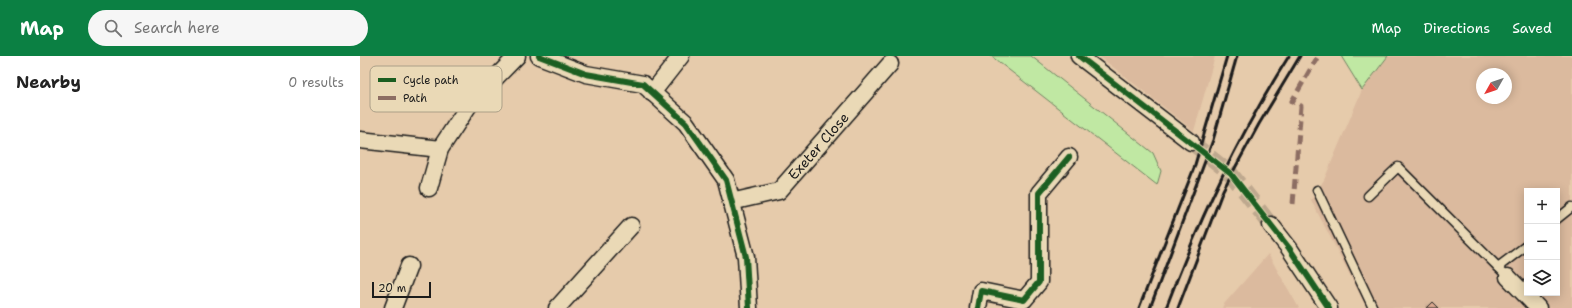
<!DOCTYPE html>
<html lang="en">
<head>
<meta charset="utf-8">
<style>
	:root { --surface:#fff; --page:#f6f6f6; --text:#222; --muted:#767676; --line:#e0e0e0; --accent:#0b8043 }
	body { margin:0; font-family:"Shantell Sans",sans-serif; background:var(--page); color:var(--text) }
	.controls { position:absolute; right:12px; bottom:12px; display:grid; overflow:hidden; border-radius:0px; box-shadow:0 2px 10px #0003 }
	.controls button { width:36px; height:36px; display:grid; place-items:center; padding:0; border:0; border-bottom:1px solid var(--line); background:var(--surface); color:var(--text); font:20px sans-serif }
	.compass { position:absolute; left:1116px; top:12px; width:36px; height:36px; border-radius:50%; background:var(--surface); box-shadow:0 2px 10px #0003; rotate:230deg }
	.scale { position:absolute; left:12px; bottom:10px; width:59px; box-sizing:border-box; padding-left:4px; border:2px solid #1c1c1c; border-top:0; font-size:11px; line-height:14px; white-space:nowrap; color:#1c1c1c; -webkit-text-stroke:3px #ead9b6; paint-order:stroke }
	.list { margin:0; padding:0; list-style:none }
	h2 { display:flex; justify-content:space-between; align-items:center; height:52px; margin:0; padding:0 16px; font-size:17px }
	h2 small { font-size:13px; font-weight:400; color:var(--muted) }
	.icon { flex:none; width:22px; height:22px; fill:none; stroke:currentColor; stroke-width:2; stroke-linecap:round; stroke-linejoin:round }
	.map { position:relative; flex:none; width:1212px; height:252px; overflow:hidden }
	header { display:flex; align-items:center; gap:24px; box-sizing:border-box; height:56px; padding:0 20px; background:var(--accent); color:#fff }
	header strong { font-size:19px }
	nav { display:flex; gap:22px; margin-inline-start:auto; font-size:14px }
	.search { width:280px; height:36px; background:var(--page); display:flex; align-items:center; gap:10px; box-sizing:border-box; padding:0 14px; border-radius:22px; color:var(--muted); font-size:15px }
	main { display:flex }
	aside { flex:1; background:var(--surface) }
	.map>svg:first-child { display:block }
</style>
</head>
<body>
<header>
<strong>Map</strong>
<div class="search"><svg class="icon" aria-label="search" viewBox="0 0 24 24"><circle cx="10" cy="10" r="6"/><path d="M15 15l6 6"/></svg>Search here</div>
<nav><a>Map</a><a>Directions</a><a>Saved</a></nav>
</header>
<main>
<aside>
<h2>Nearby<small>0 results</small></h2>
<ul class="list">
</ul>
</aside>
<div class="map">
<svg width="1212" height="252" viewBox="0 0 1212 252">
	<defs>
		<filter id="shadow"><feDropShadow dx="-3.5" dy="3.5" stdDeviation="2" flood-color="#0004"/></filter>
	</defs>
	<rect width="100%" height="100%" fill="#e6cbab"/>
	<filter id="ink" filterUnits="userSpaceOnUse"><feTurbulence type="fractalNoise" baseFrequency=".025" numOctaves="2"/><feDisplacementMap in="SourceGraphic" scale="8" xChannelSelector="R" yChannelSelector="G"/><feConvolveMatrix kernelMatrix="1 2 1 2 8 2 1 2 1" color-interpolation-filters="sRGB"/></filter>
	<g filter="url(#ink)">
		<!-- built -->
		<g fill="#dbba9e" fill-rule="evenodd">
			<path d="M 739,0 L 855,0 L 834,75 Z"/>
			<path d="M 1028,0 L 1212,0 L 1212,252 L 1007,252 L 951,144 L 964,124 L 1002,34 ZM 1122,18 L 1146,18 L 1146,42 L 1122,42 ZM 1167,135 L 1197,135 L 1197,237 L 1167,237 Z"/>
			<path d="M 908,198 L 939,252 L 862,252 L 864,248 Z"/>
		</g>
		<!-- green -->
		<g fill="#c0e8a3" stroke="#6e8260">
			<path d="M 631,0 L 671,0 L 793,97 L 801,115 L 797,129 Z"/>
			<path d="M 981,0 L 1028,0 L 1002,34 Z"/>
		</g>
		<!-- building -->
		<path fill="#dca990" stroke="#1c1c1c" filter="url(#shadow)" d="M 1073,246 L 1079,252 L 1067,252 Z"/>
		<g fill="none" stroke-linecap="round" stroke-linejoin="round">
			<!-- minor-tunnel -->
			<path stroke="#bea88e" stroke-width="16" stroke-dasharray="16 8" stroke-linecap="butt" d="M 831,86 L 871,118 L 911,169"/>
			<!-- service casing -->
			<g stroke="#1c1c1c" stroke-width="11">
				<g id="service">
					<path d="M 957,134 L 1013,252"/>
					<path d="M 1008,140 L 1038,111 L 1138,211"/>
					<path d="M 1197,163 L 1212,151"/>
					<path d="M 1148,221 L 1138,211 L 1167,189"/>
				</g>
			</g>
			<!-- minor casing -->
			<g stroke="#1c1c1c" stroke-width="19">
				<g id="minor">
					<path d="M 179,0 L 226,18 L 283,28 L 326,67 L 366,124 L 386,201 L 389,252"/>
					<path d="M 719,0 L 831,86"/>
					<path d="M 292,37 L 321,0"/>
					<path d="M 0,84 L 80,93"/>
					<path d="M 69,132 L 80,93 L 109,49 L 157,0"/>
					<path id="s1" d="M 371,146 L 419,135 L 530,8"/>
					<path d="M 911,169 L 929,192 L 969,252"/>
					<path d="M 1148,221 L 1178,252"/>
					<path d="M 33,252 L 49,210"/>
					<path d="M 197,252 L 271,170"/>
					<path d="M 618,252 L 621,235 L 664,244 L 679,226 L 679,137 L 709,101"/>
				</g>
			</g>
			<!-- service -->
			<use href="#service" stroke="#ead9b6" stroke-width="8"/>
			<!-- minor -->
			<use href="#minor" stroke="#ead9b6" stroke-width="16"/>
			<!-- rail -->
			<g stroke="#1c1c1c" stroke-width="3">
				<path d="M 779,252 L 834,112 L 867,0"/>
				<path d="M 790,252 L 853,84 L 877,0"/>
				<path d="M 806,252 C 840,162 877,82 929,0"/>
				<path d="M 818,252 L 863,134 L 899,68 L 940,0"/>
			</g>
			<!-- quiet -->
			<path stroke="#8d6e63" stroke-width="5" stroke-dasharray="10 5" stroke-linecap="butt" d="M 933,148 L 941,50 L 932,45 L 957,2"/>
			<!-- cycleway casing -->
			<g stroke="#ead9b6" stroke-width="8">
				<g id="cycleway">
					<path d="M 179,0 L 226,18 L 283,28 L 326,67 L 366,124 L 386,201 L 389,252"/>
					<path d="M 719,0 L 871,118 L 929,192 L 969,252"/>
					<path d="M 618,252 L 621,235 L 664,244 L 679,226 L 679,137 L 709,101"/>
				</g>
			</g>
			<!-- cycleway -->
			<use href="#cycleway" stroke="#1b5e20" stroke-width="6"/>
		</g>
	</g>
	<g text-anchor="middle" dominant-baseline="central" stroke-width="4" stroke-linejoin="round" paint-order="stroke">
		<!-- street labels -->
		<g font-size="14" fill="#1c1c1c" stroke="#ead9b6">
			<text stroke="none"><textPath href="#s1" startOffset="109">Exeter Close</textPath></text>
		</g>
	</g>
	<!-- legend -->
	<rect x="10" y="10" width="132" height="46" rx="6" fill="#ead9b6" stroke="#aca088" stroke-width="1"/>
	<rect x="18" y="22" width="18" height="4" fill="#1b5e20"/>
	<rect x="18" y="40" width="18" height="4" fill="#8d6e63"/>
	<g font-size="11" fill="#1c1c1c">
		<text x="43" y="28">Cycle path</text>
		<text x="43" y="46">Path</text>
	</g>
</svg>
<div class="controls">
<button>+</button>
<button>−</button>
<button><svg class="icon" aria-label="layers" viewBox="0 0 24 24"><path d="M12 4l9 5-9 5-9-5zM3 14l9 5 9-5"/></svg></button>
</div>
<svg class="compass" viewBox="-18 -18 36 36"><path d="M0-13l5 13h-10z" fill="#e53935"/><path d="M0 13l5-13h-10z" fill="#767676"/></svg>
<div class="scale">20 m</div>
</div>
</main>
</body>
</html>
